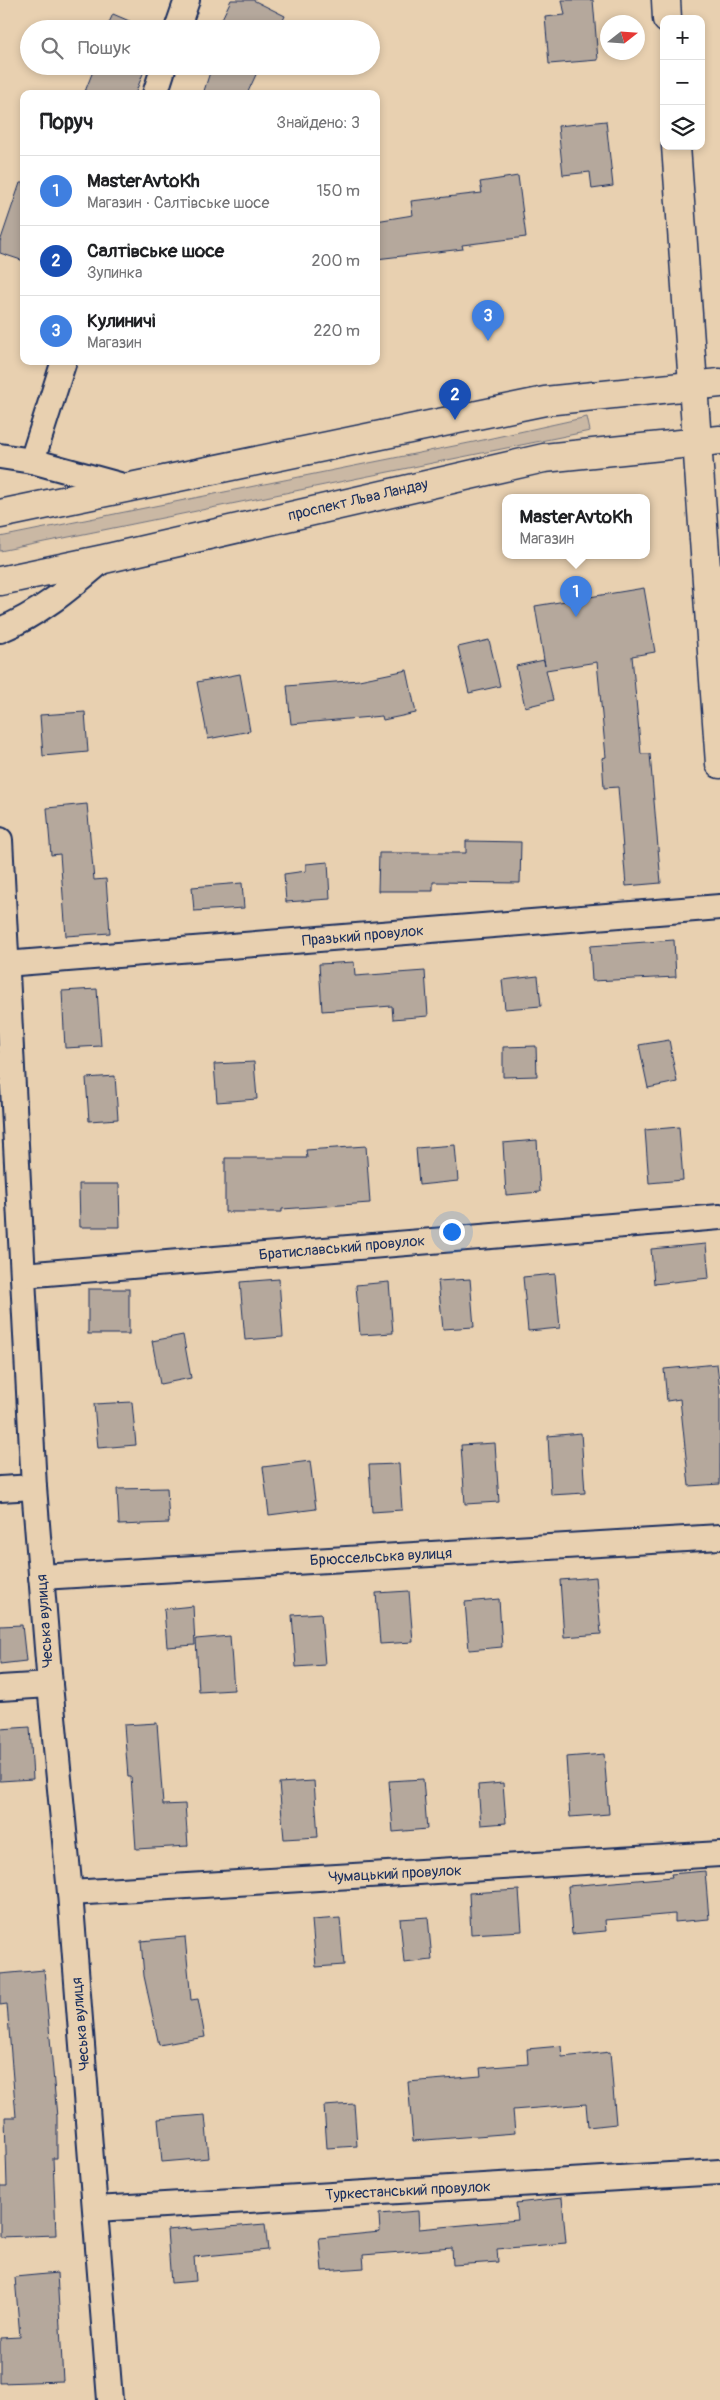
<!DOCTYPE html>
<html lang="uk">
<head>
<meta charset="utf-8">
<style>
	:root { --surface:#fff; --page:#f6f6f6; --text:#202124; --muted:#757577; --line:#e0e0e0; --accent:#b45309 }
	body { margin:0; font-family:Pangolin,sans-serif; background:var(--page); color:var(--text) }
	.controls { position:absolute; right:15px; top:15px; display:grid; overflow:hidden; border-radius:10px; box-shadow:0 2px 8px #0003 }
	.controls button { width:45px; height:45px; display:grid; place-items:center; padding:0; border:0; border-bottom:1px solid var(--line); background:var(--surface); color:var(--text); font:25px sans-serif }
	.compass { position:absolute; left:600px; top:15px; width:45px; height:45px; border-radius:50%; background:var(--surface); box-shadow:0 2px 8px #0003; rotate:73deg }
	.you { position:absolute; left:451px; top:1231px; width:18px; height:18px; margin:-12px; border:4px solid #fff; border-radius:50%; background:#1a73e8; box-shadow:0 0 0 8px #1a73e833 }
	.badge { display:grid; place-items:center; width:32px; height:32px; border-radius:50%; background:var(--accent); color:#fff; font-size:16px; font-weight:700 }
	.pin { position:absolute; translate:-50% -41px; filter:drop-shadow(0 1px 2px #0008) }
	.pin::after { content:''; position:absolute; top:26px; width:18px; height:15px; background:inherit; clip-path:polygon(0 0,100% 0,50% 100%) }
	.popup { position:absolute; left:502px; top:494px; width:148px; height:65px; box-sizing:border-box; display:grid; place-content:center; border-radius:10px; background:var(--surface); filter:drop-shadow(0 1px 4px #0005); font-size:16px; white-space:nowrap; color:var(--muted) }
	.popup b { font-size:19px; color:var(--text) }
	.popup::after { content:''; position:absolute; left:50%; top:100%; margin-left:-10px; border:10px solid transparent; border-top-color:var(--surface) }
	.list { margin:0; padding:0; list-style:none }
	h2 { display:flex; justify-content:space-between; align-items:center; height:65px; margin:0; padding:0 20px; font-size:21px }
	h2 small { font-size:16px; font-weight:400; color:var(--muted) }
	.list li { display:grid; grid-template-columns:32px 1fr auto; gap:15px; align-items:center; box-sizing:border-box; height:70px; padding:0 20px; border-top:1px solid var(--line) }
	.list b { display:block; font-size:19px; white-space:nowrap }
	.list p { margin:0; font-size:16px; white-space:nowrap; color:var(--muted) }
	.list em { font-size:16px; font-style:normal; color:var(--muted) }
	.icon { flex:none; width:28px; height:28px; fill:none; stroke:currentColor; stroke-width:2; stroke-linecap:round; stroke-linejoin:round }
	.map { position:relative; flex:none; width:720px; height:2400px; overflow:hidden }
	.search { position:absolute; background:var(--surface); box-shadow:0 2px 8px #0003; left:20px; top:20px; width:360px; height:55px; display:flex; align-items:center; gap:12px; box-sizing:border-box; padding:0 18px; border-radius:28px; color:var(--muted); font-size:19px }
	.panel { position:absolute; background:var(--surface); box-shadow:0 2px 8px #0003; left:20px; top:90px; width:360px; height:275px; border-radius:10px }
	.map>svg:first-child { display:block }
</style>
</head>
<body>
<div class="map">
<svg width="720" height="2400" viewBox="0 0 720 2400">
	<rect width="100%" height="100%" fill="#e8d0b0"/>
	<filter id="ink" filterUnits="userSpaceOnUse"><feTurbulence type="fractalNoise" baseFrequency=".02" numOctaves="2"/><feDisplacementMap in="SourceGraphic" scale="10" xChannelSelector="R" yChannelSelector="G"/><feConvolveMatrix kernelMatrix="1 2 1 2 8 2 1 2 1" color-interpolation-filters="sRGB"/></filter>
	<g filter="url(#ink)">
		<!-- green -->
		<path fill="#cab8a4" stroke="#727481" d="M 587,417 L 590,431 L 0,551 L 0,537 L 474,442 Z"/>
		<!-- building -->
		<g fill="#b5a89c" stroke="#1b2f5e">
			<path d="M 231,0 L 253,0 L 285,16 L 279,29 L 217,29 Z"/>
			<path d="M 562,0 L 593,0 L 598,60 L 549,64 L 545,17 L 565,15 Z"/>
			<path d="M 113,14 L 148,29 L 106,29 Z"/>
			<path d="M 95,66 L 146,66 L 135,94 L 84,94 Z"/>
			<path d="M 212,66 L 260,66 L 247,94 L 203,94 Z"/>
			<path d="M 606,121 L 613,186 L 592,189 L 590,172 L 563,175 L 558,126 Z"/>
			<path d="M 518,176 L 526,237 L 462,245 L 463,249 L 376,259 L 376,221 L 413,215 L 411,201 L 482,193 L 480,182 Z"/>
			<path d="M 20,183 L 24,183 L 24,261 L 0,253 L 0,242 Z"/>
			<path d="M 644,588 L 655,652 L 632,656 L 641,754 L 650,754 L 661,883 L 626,886 L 618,787 L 604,788 L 602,758 L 606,757 L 597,662 L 546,670 L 553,700 L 525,707 L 516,666 L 544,660 L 545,666 L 535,606 Z"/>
			<path d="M 489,640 L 500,686 L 469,693 L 458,647 Z"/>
			<path d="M 407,670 L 416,713 L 383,720 L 382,716 L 291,724 L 287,686 L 359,680 Z"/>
			<path d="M 240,674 L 250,731 L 208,739 L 197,682 Z"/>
			<path d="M 85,712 L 88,752 L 43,756 L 40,715 Z"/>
			<path d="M 87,804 L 94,880 L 106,879 L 110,933 L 66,936 L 60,854 L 51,855 L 47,808 Z"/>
			<path d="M 466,841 L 521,842 L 520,883 L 433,882 L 433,891 L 378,891 L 379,853 L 466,853 Z"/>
			<path d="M 328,862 L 330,899 L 286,902 L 284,874 L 306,871 L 306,864 Z"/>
			<path d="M 242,883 L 244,908 L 194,911 L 192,887 Z"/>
			<path d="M 674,940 L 676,977 L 592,981 L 590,946 Z"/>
			<path d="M 354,962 L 355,976 L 425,971 L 428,1016 L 393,1019 L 392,1006 L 322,1011 L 319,964 Z"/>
			<path d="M 538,976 L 541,1006 L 505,1009 L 502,980 Z"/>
			<path d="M 97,989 L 101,1046 L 65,1048 L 62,991 Z"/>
			<path d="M 669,1040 L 677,1082 L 648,1088 L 639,1045 Z"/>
			<path d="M 536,1046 L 537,1076 L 503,1077 L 503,1047 Z"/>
			<path d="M 254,1062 L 257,1099 L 217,1102 L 214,1064 Z"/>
			<path d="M 115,1076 L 118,1119 L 89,1121 L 86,1078 Z"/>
			<path d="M 679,1127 L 683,1180 L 649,1183 L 645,1130 Z"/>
			<path d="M 537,1140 L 540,1192 L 506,1195 L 503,1143 Z"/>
			<path d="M 455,1145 L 458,1181 L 419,1185 L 416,1148 Z"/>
			<path d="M 366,1146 L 370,1203 L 282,1209 L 282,1212 L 225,1212 L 225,1158 L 307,1158 L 306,1150 Z"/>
			<path d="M 79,1184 L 119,1184 L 120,1227 L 80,1227 Z"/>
			<path d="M 706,1244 L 709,1278 L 654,1284 L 651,1249 Z"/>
			<path d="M 555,1274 L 560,1328 L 528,1331 L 523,1277 Z"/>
			<path d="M 279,1279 L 283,1337 L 245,1340 L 240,1282 Z"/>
			<path d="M 470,1279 L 474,1327 L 443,1329 L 438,1281 Z"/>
			<path d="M 389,1282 L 393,1333 L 360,1335 L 356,1285 Z"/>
			<rect x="88" y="1289" width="41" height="45"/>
			<path d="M 183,1335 L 191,1378 L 160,1384 L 152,1341 Z"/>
			<path d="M 717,1364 L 720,1390 L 720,1484 L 689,1486 L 680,1399 L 667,1401 L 664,1369 Z"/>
			<path d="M 132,1402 L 136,1445 L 98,1448 L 94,1404 Z"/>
			<path d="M 581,1433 L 585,1493 L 551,1495 L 548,1436 Z"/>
			<path d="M 495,1443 L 499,1502 L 465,1504 L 461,1445 Z"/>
			<path d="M 310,1461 L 316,1509 L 269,1515 L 263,1467 Z"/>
			<path d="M 399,1464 L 402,1510 L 372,1512 L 369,1465 Z"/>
			<path d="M 167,1488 L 169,1523 L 119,1525 L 117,1489 Z"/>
			<path d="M 596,1577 L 601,1634 L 564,1637 L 560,1580 Z"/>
			<path d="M 409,1591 L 413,1642 L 380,1644 L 376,1593 Z"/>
			<path d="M 499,1599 L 502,1647 L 469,1650 L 465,1602 Z"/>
			<path d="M 193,1606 L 195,1645 L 167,1647 L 164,1609 Z"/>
			<path d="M 321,1613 L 325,1665 L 296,1667 L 292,1615 Z"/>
			<path d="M 22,1625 L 26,1661 L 0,1664 L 0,1626 Z"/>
			<path d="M 230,1636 L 234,1690 L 199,1692 L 196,1639 Z"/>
			<path d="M 157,1723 L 163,1805 L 185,1804 L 188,1846 L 136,1849 L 131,1777 L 128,1777 L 124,1725 Z"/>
			<path d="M 30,1727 L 33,1779 L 0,1781 L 0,1729 Z"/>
			<path d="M 604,1754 L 609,1814 L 570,1817 L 566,1757 Z"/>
			<path d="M 423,1779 L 427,1829 L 393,1832 L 389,1781 Z"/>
			<path d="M 314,1781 L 318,1837 L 284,1839 L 279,1783 Z"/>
			<path d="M 503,1783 L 506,1823 L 481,1825 L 478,1785 Z"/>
			<path d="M 705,1871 L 709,1919 L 675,1922 L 675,1914 L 605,1920 L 606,1931 L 572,1934 L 568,1886 L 672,1877 L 671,1874 Z"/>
			<path d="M 519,1890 L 522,1931 L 471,1934 L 469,1893 Z"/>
			<path d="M 428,1917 L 432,1960 L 404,1963 L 400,1919 Z"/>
			<path d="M 340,1918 L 344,1965 L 316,1967 L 312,1920 Z"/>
			<path d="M 185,1937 L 191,2000 L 198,1999 L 205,2037 L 159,2045 L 144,1976 L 141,1941 Z"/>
			<path d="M 44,1970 L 57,2117 L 57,2158 L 53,2158 L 56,2235 L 0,2237 L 0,2186 L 7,2186 L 5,2117 L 16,2117 L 7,2004 L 0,2005 L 0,1974 Z"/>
			<path d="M 561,2046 L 562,2057 L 610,2052 L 616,2124 L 588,2127 L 586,2104 L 513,2110 L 515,2133 L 413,2141 L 408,2082 L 481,2076 L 480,2068 L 528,2064 L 527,2049 Z"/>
			<path d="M 354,2104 L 357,2146 L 327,2148 L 324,2106 Z"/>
			<path d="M 205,2115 L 209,2158 L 162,2162 L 158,2119 Z"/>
			<path d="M 562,2198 L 566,2243 L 497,2249 L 498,2262 L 453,2265 L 452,2248 L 363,2255 L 364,2268 L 322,2271 L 319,2238 L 380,2232 L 379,2214 L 418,2211 L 419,2229 L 518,2220 L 516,2203 Z"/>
			<path d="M 265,2224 L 268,2250 L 194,2257 L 196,2281 L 171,2283 L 167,2230 L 191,2228 L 191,2230 Z"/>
			<path d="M 57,2273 L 63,2381 L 0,2383 L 0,2338 L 20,2337 L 15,2277 Z"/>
		</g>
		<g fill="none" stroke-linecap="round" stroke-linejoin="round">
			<!-- minor casing -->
			<g stroke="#1b2f5e" stroke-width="28">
				<g id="minor">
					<path d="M 177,29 L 187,0"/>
					<path d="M 155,94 L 164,66"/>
					<path d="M 0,456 L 32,461 L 127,487"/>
					<path d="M 32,461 L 64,361"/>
					<path d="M 0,630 C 40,614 71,587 104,559"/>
					<path d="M 0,840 L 34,1487 L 50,1685 L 70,1893 L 110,2400"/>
					<path d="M 5,964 L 720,907"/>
					<path d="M 23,1275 L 720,1217"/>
					<path d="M 0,1489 L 34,1487"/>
					<path d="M 41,1577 L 720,1537"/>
					<path d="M 0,1688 L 50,1685"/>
					<path d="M 70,1893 L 720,1854"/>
					<path d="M 96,2209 L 720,2172"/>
				</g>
			</g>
			<!-- primary casing -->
			<g stroke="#1b2f5e" stroke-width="31">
				<g id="primary">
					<path d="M 666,0 L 667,19"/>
					<path d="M 676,146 L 720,764"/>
					<path d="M 0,514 L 545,401 L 720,383"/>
					<path d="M 0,581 L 104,559 L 544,458 L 720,440"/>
				</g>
			</g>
			<!-- minor -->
			<use href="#minor" stroke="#e8d0b0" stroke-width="24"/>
			<!-- primary -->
			<use href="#primary" stroke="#e8d0b0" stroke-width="28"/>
		</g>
	</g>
	<g text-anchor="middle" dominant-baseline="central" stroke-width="5" stroke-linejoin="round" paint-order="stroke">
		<!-- street labels -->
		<g font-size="15" fill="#1b2f5e" stroke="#e8d0b0">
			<text transform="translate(358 500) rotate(-13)">проспект Льва Ландау</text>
			<text transform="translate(363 936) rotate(-5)">Празький провулок</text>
			<text transform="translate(342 1248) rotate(-5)">Братиславський провулок</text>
			<text transform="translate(381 1557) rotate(-3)">Брюссельська вулиця</text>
			<text transform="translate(45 1621) rotate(-94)">Чеська вулиця</text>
			<text transform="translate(395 1874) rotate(-3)">Чумацький провулок</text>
			<text transform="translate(81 2024) rotate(-95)">Чеська вулиця</text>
			<text transform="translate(408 2191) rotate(-3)">Туркестанський провулок</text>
		</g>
	</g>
</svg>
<div class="controls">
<button>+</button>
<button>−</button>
<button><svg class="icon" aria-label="layers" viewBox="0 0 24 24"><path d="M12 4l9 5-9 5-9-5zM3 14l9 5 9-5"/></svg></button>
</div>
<svg class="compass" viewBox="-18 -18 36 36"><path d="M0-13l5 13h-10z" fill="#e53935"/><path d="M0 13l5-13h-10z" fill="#757577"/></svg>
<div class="you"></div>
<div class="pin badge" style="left:576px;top:617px;background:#3f7fe0">1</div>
<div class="popup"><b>MasterAvtoKh</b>Магазин</div>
<div class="pin badge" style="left:455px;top:420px;background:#1a4fb4">2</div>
<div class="pin badge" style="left:488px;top:341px;background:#3f7fe0">3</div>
<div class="search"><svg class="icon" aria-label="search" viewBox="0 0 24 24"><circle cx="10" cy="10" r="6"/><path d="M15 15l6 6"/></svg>Пошук</div>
<section class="panel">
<h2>Поруч<small>Знайдено: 3</small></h2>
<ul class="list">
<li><span class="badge" style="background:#3f7fe0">1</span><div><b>MasterAvtoKh</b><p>Магазин · Салтівське шосе</p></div><em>150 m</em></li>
<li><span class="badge" style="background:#1a4fb4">2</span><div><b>Салтівське шосе</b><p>Зупинка</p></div><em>200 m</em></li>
<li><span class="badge" style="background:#3f7fe0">3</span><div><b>Кулиничі</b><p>Магазин</p></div><em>220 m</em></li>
</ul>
</section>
</div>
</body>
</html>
